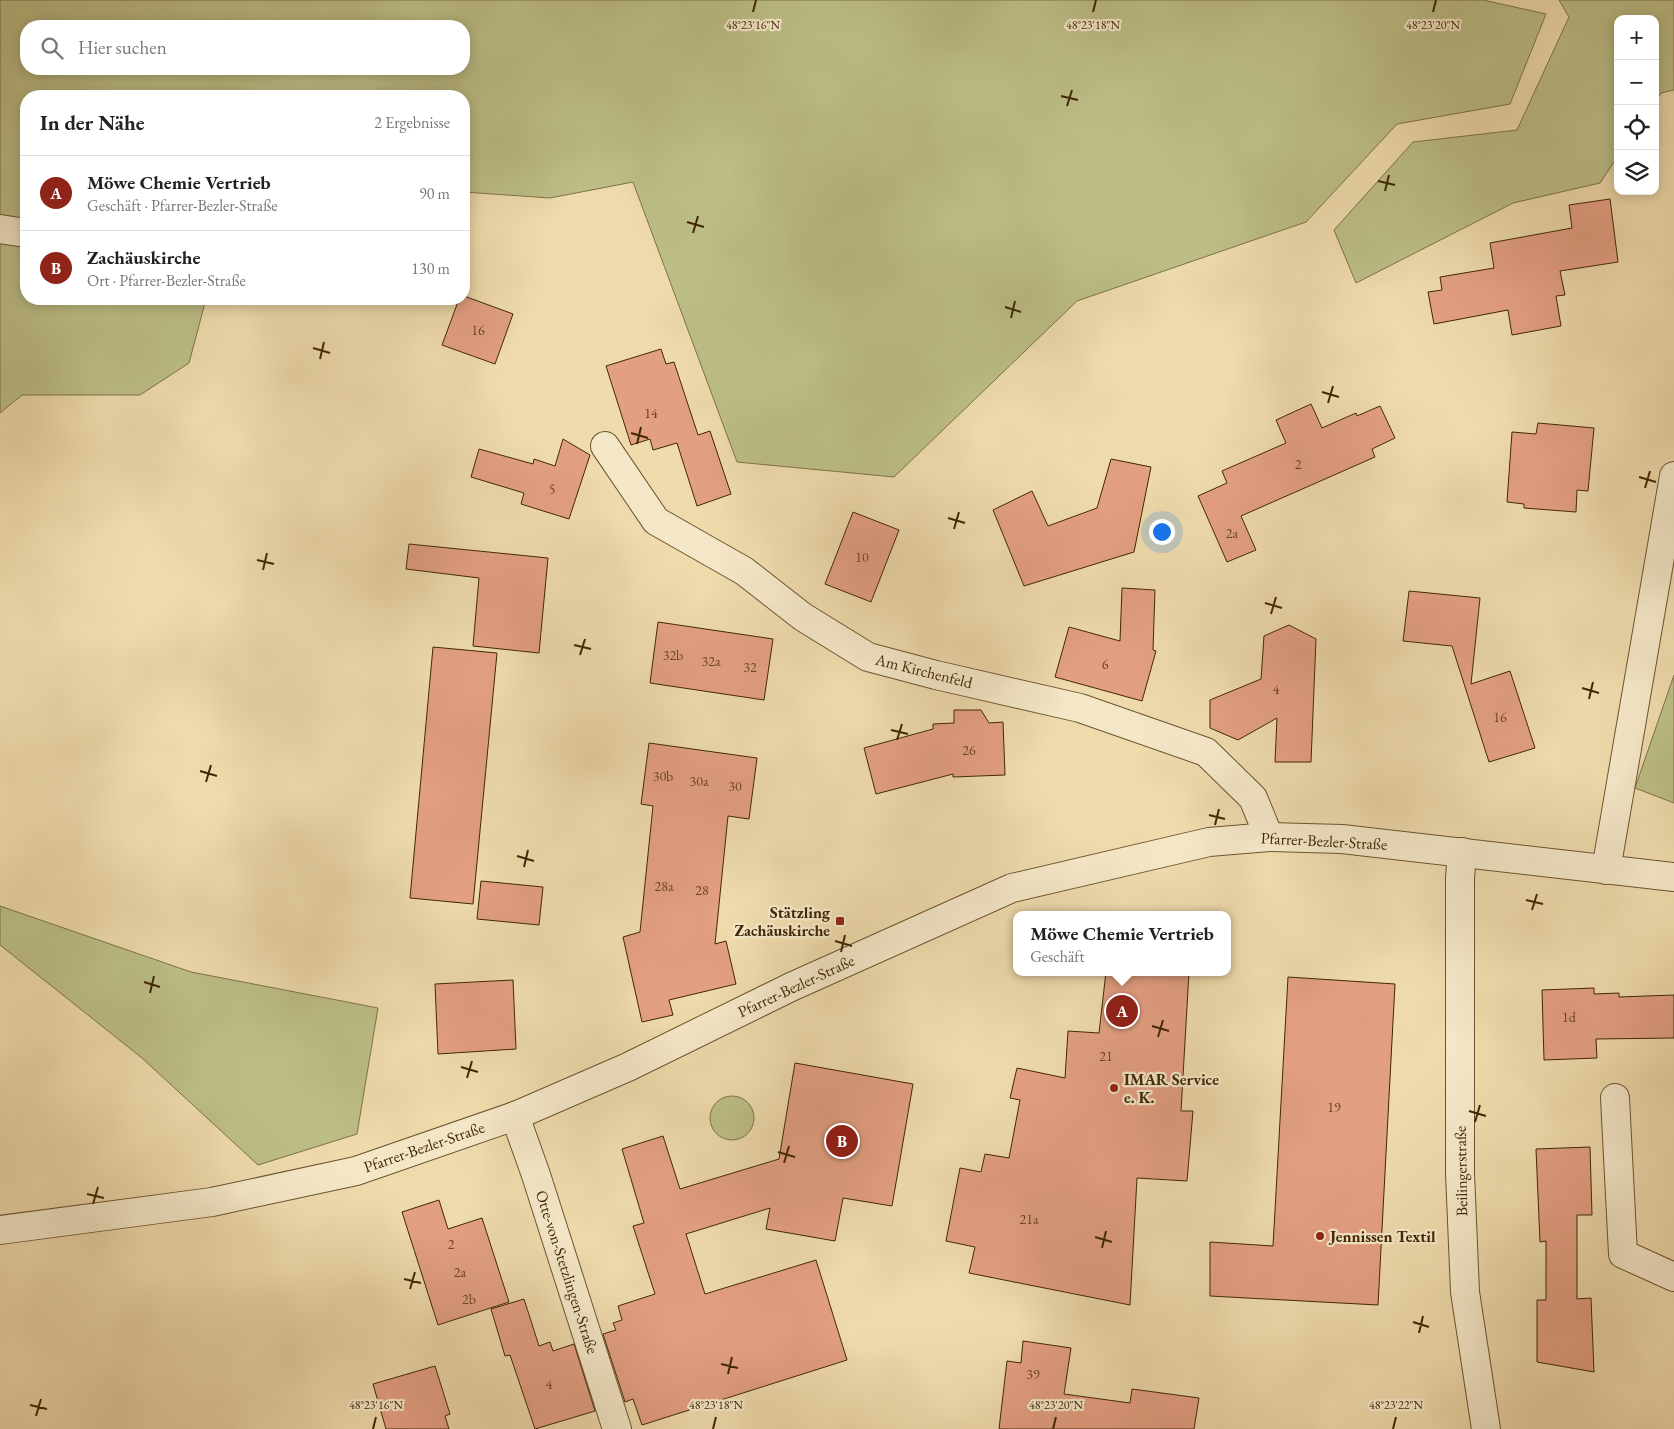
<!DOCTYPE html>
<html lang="de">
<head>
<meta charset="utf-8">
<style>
	:root { --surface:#fff; --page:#f2f2f2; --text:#222; --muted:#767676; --line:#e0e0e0; --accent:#8f2418 }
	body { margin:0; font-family:"EB Garamond",serif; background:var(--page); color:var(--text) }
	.controls { position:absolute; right:15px; top:15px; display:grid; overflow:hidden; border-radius:10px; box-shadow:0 2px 12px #0003 }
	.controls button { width:45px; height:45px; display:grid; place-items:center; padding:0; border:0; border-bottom:1px solid var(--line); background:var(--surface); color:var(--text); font:25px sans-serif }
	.you { position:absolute; left:1161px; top:531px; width:18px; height:18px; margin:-12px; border:4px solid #fff; border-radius:50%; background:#1a73e8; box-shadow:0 0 0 8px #1a73e833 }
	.badge { display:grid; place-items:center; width:32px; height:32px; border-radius:50%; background:var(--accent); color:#fff; font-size:16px; font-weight:700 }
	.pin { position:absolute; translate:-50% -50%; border:2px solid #fff; box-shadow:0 1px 5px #0006 }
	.popup { position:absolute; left:1013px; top:911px; width:218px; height:65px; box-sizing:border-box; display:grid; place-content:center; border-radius:10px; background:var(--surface); filter:drop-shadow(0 1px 4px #0005); font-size:16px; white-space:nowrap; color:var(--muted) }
	.popup b { font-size:19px; color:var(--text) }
	.popup::after { content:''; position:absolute; left:50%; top:100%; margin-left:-10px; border:10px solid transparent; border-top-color:var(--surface) }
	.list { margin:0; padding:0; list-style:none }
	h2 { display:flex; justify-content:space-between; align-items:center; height:65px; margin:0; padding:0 20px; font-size:21px }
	h2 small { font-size:16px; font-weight:400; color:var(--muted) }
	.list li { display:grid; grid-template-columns:32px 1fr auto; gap:15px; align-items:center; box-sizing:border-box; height:75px; padding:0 20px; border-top:1px solid var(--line) }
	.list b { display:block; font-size:19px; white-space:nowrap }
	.list p { margin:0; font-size:16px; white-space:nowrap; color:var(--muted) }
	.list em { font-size:16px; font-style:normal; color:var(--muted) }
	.icon { flex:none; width:28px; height:28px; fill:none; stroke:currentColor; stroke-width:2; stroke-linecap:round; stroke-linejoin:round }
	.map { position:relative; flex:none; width:1674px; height:1429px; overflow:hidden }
	.search { position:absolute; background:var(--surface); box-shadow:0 2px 12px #0003; left:20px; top:20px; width:450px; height:55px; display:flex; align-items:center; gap:12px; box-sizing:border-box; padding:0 18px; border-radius:20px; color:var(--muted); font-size:19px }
	.panel { position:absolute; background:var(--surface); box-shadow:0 2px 12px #0003; left:20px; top:90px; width:450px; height:215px; border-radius:20px }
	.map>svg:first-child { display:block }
</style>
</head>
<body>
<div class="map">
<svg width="1674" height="1429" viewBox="0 0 1674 1429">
	<rect width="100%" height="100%" fill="#eedaab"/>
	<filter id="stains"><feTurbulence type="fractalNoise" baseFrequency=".004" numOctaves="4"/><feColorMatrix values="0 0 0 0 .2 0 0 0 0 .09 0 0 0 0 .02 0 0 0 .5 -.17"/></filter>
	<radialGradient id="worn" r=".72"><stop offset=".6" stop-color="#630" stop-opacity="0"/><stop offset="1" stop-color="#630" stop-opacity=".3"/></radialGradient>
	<!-- green -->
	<g fill="#bcbe86" stroke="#7e7246" fill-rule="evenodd">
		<path d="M 0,0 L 1483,0 L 1546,14 L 1510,104 L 1397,124 L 1306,222 L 1077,301 L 894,477 L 737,462 L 633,182 L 550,198 L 464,192 L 464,96 L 26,96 L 26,228 L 0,223 ZM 26,26 L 464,26 L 464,69 L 26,69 Z"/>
		<path d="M 1559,0 L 1674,0 L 1674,90 L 1661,93 L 1655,101 L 1655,19 L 1618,19 L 1618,156 L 1600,183 L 1513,203 L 1356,283 L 1334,230 L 1413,142 L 1517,130 L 1569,17 Z"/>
		<path d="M 0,238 L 26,243 L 26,299 L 206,299 L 189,363 L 140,395 L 22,395 L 0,413 Z"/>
		<path d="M 1674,675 L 1674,803 L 1635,788 Z"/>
		<path d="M 0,906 L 191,972 L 378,1008 L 357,1134 L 258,1165 L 142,1058 L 0,945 Z"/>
		<circle cx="732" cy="1118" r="22"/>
	</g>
	<!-- building -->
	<g fill="#e39f82" stroke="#402706">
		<path d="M 1610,199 L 1618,262 L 1560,271 L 1565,295 L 1556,296 L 1561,326 L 1512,335 L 1508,310 L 1434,324 L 1428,292 L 1442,290 L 1440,277 L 1494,268 L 1490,243 L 1572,228 L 1569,205 Z"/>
		<path d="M 464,296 L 513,314 L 495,364 L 442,345 L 459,299 L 464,299 Z"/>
		<path d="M 661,349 L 666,364 L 674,362 L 698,435 L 710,431 L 731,494 L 697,506 L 677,443 L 653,450 L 650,439 L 631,445 L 606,366 Z"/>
		<path d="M 1311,404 L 1322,428 L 1356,413 L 1357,416 L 1380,406 L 1395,438 L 1372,449 L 1375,457 L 1241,516 L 1256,550 L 1227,562 L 1198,496 L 1227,483 L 1222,471 L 1286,443 L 1276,420 Z"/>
		<path d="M 1538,423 L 1594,428 L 1588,491 L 1577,490 L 1576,512 L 1524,508 L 1524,504 L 1507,502 L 1512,432 L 1536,434 Z"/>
		<path d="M 563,439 L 590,455 L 569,519 L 521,504 L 524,493 L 471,477 L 479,449 L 533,464 L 534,459 L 555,466 Z"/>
		<path d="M 1111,459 L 1151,467 L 1134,552 L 1024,586 L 993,510 L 1032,491 L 1048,526 L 1097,508 Z"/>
		<path d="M 853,512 L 899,530 L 871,602 L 825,584 Z"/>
		<path d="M 409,544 L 548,558 L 539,653 L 473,646 L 479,578 L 406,569 Z"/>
		<path d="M 1122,588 L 1155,590 L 1153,650 L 1156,651 L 1142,701 L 1055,677 L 1069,627 L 1120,641 Z"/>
		<path d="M 1409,591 L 1480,598 L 1471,684 L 1510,671 L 1535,748 L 1489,762 L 1452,646 L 1403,641 Z"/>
		<path d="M 658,622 L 773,639 L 764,700 L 650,683 Z"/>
		<path d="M 1289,625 L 1316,639 L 1311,762 L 1275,762 L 1277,718 L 1238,740 L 1210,728 L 1210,700 L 1261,679 L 1264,636 Z"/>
		<path d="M 433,647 L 497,653 L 473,904 L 410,898 Z"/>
		<path d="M 954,710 L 981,710 L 989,723 L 1003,722 L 1005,775 L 953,777 L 953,774 L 876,794 L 864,748 L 933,729 L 933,724 L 954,723 Z"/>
		<path d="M 649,743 L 757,758 L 749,819 L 728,816 L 715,944 L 726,941 L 736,984 L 669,1000 L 673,1015 L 642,1022 L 623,937 L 640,932 L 653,806 L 641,804 Z"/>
		<path d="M 481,881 L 543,887 L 539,925 L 477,919 Z"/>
		<path d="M 1106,972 L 1189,972 L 1181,1111 L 1193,1111 L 1187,1181 L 1137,1178 L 1130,1305 L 969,1273 L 975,1247 L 946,1241 L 960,1168 L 981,1172 L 985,1154 L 1009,1158 L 1020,1100 L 1010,1098 L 1017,1068 L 1065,1078 L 1068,1031 L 1099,1033 Z"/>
		<path d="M 1288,977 L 1395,984 L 1378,1305 L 1210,1296 L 1210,1242 L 1273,1246 Z"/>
		<path d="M 513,980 L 516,1049 L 438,1054 L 435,984 Z"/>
		<path d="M 1594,988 L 1594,994 L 1619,993 L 1619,997 L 1674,995 L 1674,1038 L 1596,1039 L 1597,1058 L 1544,1060 L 1542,990 Z"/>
		<path d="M 795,1063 L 913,1084 L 892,1206 L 843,1198 L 835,1241 L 766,1229 L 770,1208 L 686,1234 L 705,1294 L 816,1260 L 847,1360 L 642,1425 L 633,1399 L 625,1402 L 603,1334 L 616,1330 L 613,1323 L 622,1320 L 618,1306 L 655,1294 L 633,1226 L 644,1223 L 622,1149 L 663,1136 L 680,1189 L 779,1159 Z"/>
		<path d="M 1590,1147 L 1592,1215 L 1577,1215 L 1577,1299 L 1591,1298 L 1594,1372 L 1537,1362 L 1537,1300 L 1546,1300 L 1546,1241 L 1540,1242 L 1536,1149 Z"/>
		<path d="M 439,1200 L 448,1229 L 482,1218 L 509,1302 L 438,1325 L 402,1212 Z"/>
		<path d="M 524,1299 L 539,1346 L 550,1342 L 553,1351 L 574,1344 L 595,1411 L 535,1429 L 510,1355 L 505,1356 L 491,1309 Z"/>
		<path d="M 1023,1341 L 1071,1348 L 1064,1394 L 1130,1403 L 1132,1389 L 1199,1398 L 1194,1429 L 999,1429 L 1007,1361 L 1021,1363 Z"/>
		<path d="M 435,1366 L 450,1414 L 445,1416 L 449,1429 L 386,1429 L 373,1384 Z"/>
	</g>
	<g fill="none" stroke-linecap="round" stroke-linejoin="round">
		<!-- minor casing -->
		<g stroke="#6c542f" stroke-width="30">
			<g id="minor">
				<path d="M 0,229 L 26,233"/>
				<path d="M 605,446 L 656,521 L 744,571 L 803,617 L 868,657 L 936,675 L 1080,708 L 1206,752 L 1253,798 L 1269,837"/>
				<path d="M 1462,852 L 1460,878 L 1460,1173 L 1465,1292 L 1486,1429"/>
				<path d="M 1606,870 L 1674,476"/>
				<path d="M 1615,1098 L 1623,1254 L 1674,1277"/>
				<path d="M 515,1116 L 536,1175 L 617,1429"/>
				<path d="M 0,1230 L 212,1202 L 356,1171 L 515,1116 L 628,1067 L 791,987 L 1012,888 L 1209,842 L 1269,837 L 1342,839 L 1674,877"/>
			</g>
		</g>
		<!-- minor -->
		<use href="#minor" stroke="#f4e7c8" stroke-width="28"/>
	</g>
	<!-- ticks -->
	<path fill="none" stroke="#402706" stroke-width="2" d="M 753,12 L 756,0M 1093,12 L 1096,0M 1433,12 L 1436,0M 1061,96 L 1078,100M 1067,106 L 1072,90M 1378,181 L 1395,185M 1385,191 L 1389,175M 687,222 L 704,227M 693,233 L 698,216M 1005,307 L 1021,312M 1011,318 L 1015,301M 313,348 L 330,353M 320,359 L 324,342M 1322,392 L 1339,397M 1328,403 L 1333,386M 631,433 L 648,438M 637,444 L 641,427M 1639,477 L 1656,482M 1645,488 L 1650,471M 948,518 L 965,523M 954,529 L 959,512M 257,560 L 274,564M 263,570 L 267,553M 1265,603 L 1282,608M 1271,614 L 1276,597M 574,645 L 591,649M 580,655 L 585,639M 1582,688 L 1599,693M 1589,699 L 1593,682M 891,730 L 908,734M 897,740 L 902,724M 200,771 L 217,776M 206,782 L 211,765M 1209,815 L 1225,819M 1215,825 L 1219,809M 517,856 L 534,861M 524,867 L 528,850M 1526,900 L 1543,904M 1532,910 L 1537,894M 835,941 L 852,946M 841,952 L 845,935M 144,982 L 160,987M 150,993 L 154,976M 1152,1026 L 1169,1031M 1158,1037 L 1163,1020M 461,1067 L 478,1072M 467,1078 L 472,1061M 1469,1111 L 1486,1116M 1475,1122 L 1480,1105M 778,1152 L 795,1157M 784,1163 L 789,1146M 87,1194 L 104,1198M 93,1204 L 98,1187M 1095,1237 L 1112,1242M 1102,1248 L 1106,1231M 404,1279 L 421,1283M 410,1289 L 415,1272M 1413,1322 L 1429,1327M 1419,1333 L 1423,1316M 721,1364 L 738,1368M 728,1374 L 732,1357M 30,1405 L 47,1409M 36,1416 L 41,1399M 373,1429 L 376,1417M 713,1429 L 716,1417M 1053,1429 L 1056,1417M 1393,1429 L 1396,1417"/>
	<!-- markers -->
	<g fill="#8f2418" stroke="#f4e7c8" stroke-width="2">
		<rect x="835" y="916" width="10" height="10" rx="2.5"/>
		<circle cx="1114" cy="1088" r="5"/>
		<circle cx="1320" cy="1236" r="5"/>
	</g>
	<g text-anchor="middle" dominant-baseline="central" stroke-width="4.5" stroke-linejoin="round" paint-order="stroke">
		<!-- number labels -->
		<g font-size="14" fill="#694525">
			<text x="478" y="330">16</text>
			<text x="651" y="413">14</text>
			<text x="1298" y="464">2</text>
			<text x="552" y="489">5</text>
			<text x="1232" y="533">2a</text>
			<text x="862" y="557">10</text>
			<text x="673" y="655">32b</text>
			<text x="711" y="661">32a</text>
			<text x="1105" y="664">6</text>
			<text x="750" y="667">32</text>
			<text x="1276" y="689">4</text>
			<text x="1500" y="717">16</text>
			<text x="969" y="750">26</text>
			<text x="663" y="776">30b</text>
			<text x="699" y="781">30a</text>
			<text x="735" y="786">30</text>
			<text x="664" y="886">28a</text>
			<text x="702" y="890">28</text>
			<text x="1569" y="1017">1d</text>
			<text x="1106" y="1056">21</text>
			<text x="1334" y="1107">19</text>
			<text x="1029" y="1219">21a</text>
			<text x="451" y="1244">2</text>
			<text x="460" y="1272">2a</text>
			<text x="469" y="1299">2b</text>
			<text x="1033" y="1374">39</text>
			<text x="549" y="1384">4</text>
		</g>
		<!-- street labels -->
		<g font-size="16" fill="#402706" stroke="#f4e7c8">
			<text transform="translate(924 671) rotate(14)">Am Kirchenfeld</text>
			<text transform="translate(1324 841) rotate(3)">Pfarrer-Bezler-Straße</text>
			<text transform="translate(796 986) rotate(-25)">Pfarrer-Bezler-Straße</text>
			<text transform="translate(424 1147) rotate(-19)">Pfarrer-Bezler-Straße</text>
			<text transform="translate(1461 1171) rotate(-91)">Beilingerstraße</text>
			<text transform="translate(567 1272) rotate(72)">Otte-von-Stetzlingen-Straße</text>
		</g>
		<!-- poi labels -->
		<g font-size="16" font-weight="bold" fill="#402706" stroke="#f4e7c8" text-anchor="start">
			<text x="830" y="912" text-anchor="end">Stätzling<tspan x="830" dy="18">Zachäuskirche</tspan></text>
			<text x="1124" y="1079">IMAR Service<tspan x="1124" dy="18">e. K.</tspan></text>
			<text x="1330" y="1236">Jennissen Textil</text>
		</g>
	</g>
	<g font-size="12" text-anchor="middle" fill="#402706" stroke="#f4e7c8" stroke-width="4.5" stroke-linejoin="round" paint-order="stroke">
		<text x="753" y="29">48°23'16"N</text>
		<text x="1093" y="29">48°23'18"N</text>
		<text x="1433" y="29">48°23'20"N</text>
		<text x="376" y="1409">48°23'16"N</text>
		<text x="716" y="1409">48°23'18"N</text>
		<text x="1056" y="1409">48°23'20"N</text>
		<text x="1396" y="1409">48°23'22"N</text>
	</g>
	<rect width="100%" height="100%" filter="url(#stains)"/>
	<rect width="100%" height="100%" fill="url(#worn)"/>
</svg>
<div class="controls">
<button>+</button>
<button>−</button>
<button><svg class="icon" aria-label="locate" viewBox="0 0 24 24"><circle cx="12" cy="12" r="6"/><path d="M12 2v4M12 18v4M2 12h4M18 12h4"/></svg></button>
<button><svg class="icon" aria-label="layers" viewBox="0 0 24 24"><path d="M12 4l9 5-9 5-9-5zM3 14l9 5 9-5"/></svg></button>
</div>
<div class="you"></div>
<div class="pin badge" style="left:1122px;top:1011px">A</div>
<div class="popup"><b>Möwe Chemie Vertrieb</b>Geschäft</div>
<div class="pin badge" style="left:842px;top:1141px">B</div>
<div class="search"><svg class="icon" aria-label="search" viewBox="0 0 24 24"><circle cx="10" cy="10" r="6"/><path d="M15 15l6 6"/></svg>Hier suchen</div>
<section class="panel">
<h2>In der Nähe<small>2 Ergebnisse</small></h2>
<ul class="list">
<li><span class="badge">A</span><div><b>Möwe Chemie Vertrieb</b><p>Geschäft · Pfarrer-Bezler-Straße</p></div><em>90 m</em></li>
<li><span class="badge">B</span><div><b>Zachäuskirche</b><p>Ort · Pfarrer-Bezler-Straße</p></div><em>130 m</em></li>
</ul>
</section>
</div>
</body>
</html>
